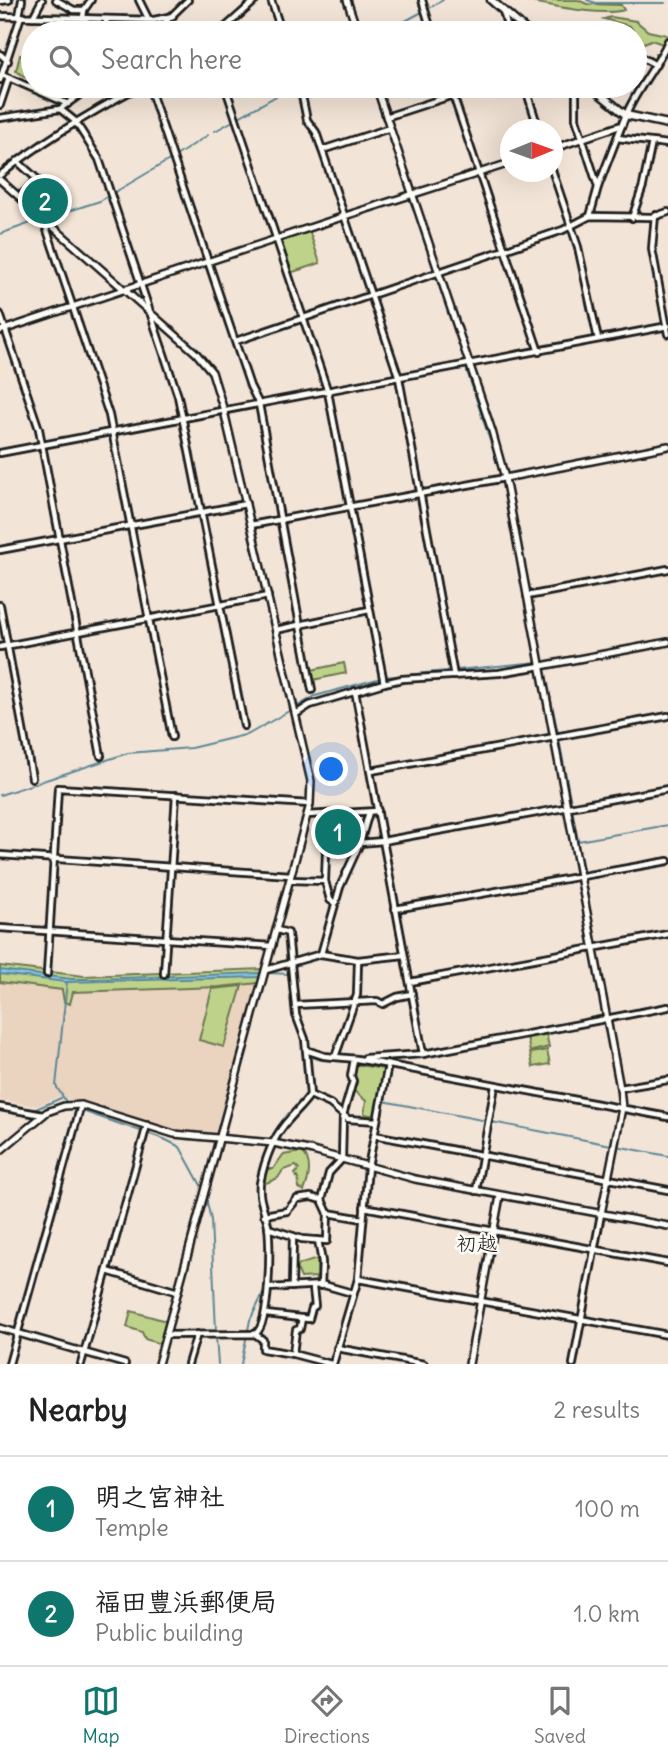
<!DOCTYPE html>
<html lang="en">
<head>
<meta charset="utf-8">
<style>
	:root { --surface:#fff; --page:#f6f6f6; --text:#222; --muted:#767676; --line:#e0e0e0; --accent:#0f766e }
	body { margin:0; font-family:Delius,"Klee One",sans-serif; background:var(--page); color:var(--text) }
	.compass { position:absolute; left:500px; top:119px; width:63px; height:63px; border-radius:50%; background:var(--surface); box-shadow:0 7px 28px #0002; rotate:89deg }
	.you { position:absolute; left:332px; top:770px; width:24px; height:24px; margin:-18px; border:5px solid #fff; border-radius:50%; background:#1a73e8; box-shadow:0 0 0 10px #1a73e833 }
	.badge { display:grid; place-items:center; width:46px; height:46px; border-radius:50%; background:var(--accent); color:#fff; font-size:23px; font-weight:700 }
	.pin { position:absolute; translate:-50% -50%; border:4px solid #fff; box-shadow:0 2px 7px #0006 }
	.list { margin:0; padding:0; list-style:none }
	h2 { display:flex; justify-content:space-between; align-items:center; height:91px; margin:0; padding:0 28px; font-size:30px }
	h2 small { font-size:23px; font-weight:400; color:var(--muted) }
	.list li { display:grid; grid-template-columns:46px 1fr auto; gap:21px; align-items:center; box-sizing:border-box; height:105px; padding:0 28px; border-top:2px solid var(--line) }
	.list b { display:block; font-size:26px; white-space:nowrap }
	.list p { margin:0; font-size:23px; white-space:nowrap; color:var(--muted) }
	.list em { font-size:23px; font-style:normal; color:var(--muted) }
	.icon { flex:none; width:38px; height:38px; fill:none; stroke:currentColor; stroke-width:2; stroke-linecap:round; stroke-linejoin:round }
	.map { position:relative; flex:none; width:668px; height:1364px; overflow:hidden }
	.search { position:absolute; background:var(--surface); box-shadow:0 7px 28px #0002; left:21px; right:21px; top:21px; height:77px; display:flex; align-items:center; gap:18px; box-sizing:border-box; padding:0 24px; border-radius:38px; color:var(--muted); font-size:26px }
	.sheet { height:301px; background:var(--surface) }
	nav { display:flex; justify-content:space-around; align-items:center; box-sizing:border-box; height:98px; border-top:2px solid var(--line); background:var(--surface); font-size:19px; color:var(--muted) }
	nav a { display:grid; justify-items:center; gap:4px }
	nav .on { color:var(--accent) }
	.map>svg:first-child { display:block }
</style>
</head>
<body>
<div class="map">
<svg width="668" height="1364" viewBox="0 0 668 1364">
	<rect width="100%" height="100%" fill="#f2e4d6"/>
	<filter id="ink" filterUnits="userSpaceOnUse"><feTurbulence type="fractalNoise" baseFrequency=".0143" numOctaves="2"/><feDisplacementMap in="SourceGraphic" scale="14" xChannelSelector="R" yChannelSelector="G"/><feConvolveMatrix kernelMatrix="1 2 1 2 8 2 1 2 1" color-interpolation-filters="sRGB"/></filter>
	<g filter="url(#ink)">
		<!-- built -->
		<path fill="#ead3bf" d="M 0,976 L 260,978 L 216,1134 L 162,1127 L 98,1104 L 57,1097 L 37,1106 L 0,1100 Z"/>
		<!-- green -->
		<g fill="#bed389" stroke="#6d7852" stroke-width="2">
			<path d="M 520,0 L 578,0 L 587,4 L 621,5 L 624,10 C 600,17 546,4 520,0 Z"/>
			<path d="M 611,17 L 636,21 L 648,31 L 667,35 C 668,42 661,55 656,61 L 655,53 L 660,53 L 663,44 L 651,40 L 644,43 L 638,38 L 630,26 L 604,19 Z"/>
			<path d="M 20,55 L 33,59 L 33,82 L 16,71 Z"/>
			<path d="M 309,230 L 320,263 L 290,273 L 279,241 Z"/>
			<path d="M 344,663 L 346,673 L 313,680 L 311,670 Z"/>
			<path d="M 355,814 C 359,829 361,838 349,849 L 337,844 L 331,846 L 323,826 L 332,817 Z"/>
			<path d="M 0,966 L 84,976 L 262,969 L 259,983 L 219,987 L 73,992 L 70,1004 L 64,1002 L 62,990 L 0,982 Z"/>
			<path d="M 242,986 L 224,1047 L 199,1040 L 212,989 Z"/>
			<path d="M 546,1033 L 549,1047 L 532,1051 L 532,1053 L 547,1050 L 550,1064 L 533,1067 L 527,1037 Z"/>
			<path d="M 353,1064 L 384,1069 L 375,1116 L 364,1114 L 366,1101 L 354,1091 L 355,1081 Z"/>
			<path d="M 302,1152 C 313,1161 309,1179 304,1191 L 299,1188 L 298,1179 L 295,1174 L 299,1169 L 296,1166 L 283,1170 L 278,1178 L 266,1183 L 263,1180 L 266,1169 L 273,1169 L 283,1155 Z"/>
			<path d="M 317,1259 L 318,1284 L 315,1285 L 316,1277 L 301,1278 L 298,1271 L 292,1272 L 295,1266 Z"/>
			<path d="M 131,1311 L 166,1321 L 160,1344 L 145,1339 L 142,1332 L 127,1327 Z"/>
		</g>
		<!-- water -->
		<path fill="#88cee9" stroke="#5d8797" stroke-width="2" d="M 0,970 L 71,979 L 95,979 L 261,973 L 260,977 L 66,982 L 0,974 Z"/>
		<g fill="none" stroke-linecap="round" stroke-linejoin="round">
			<!-- stream -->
			<g stroke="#5d8797" stroke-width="2">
				<path d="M 587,0 L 596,3 L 665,3"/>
				<path d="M 428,9 L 443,0"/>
				<path d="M 383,33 L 422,12"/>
				<path d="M 239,117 L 294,86"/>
				<path d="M 215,131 L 233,121"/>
				<path d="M 176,156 L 208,135"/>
				<path d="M 47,218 L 100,201 L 171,159"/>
				<path d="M 0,234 L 42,219"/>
				<path d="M 224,408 L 464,362 L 502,477"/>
				<path d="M 508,481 L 668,449"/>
				<path d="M 544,670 L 558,733"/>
				<path d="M 559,739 L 578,841 L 668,825"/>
				<path d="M 0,795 L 128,753 L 191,748 L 249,734 L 315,696 L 385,677 L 538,662"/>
				<path d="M 268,973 L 290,974"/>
				<path d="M 67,982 L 56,1086 L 68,1105"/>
				<path d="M 303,1040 L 305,1059"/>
				<path d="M 309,1056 L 321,1060 L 357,1062 L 391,1068 L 383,1101 L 668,1156"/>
				<path d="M 304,1100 L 308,1089"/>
				<path d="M 13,1107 L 36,1109 L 61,1098"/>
				<path d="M 82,1111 L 164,1139 L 180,1147 L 203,1189"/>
				<path d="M 206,1198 L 211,1220 L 216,1331"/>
				<path d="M 266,1224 C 255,1198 255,1171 269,1146"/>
				<path d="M 216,1337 L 218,1364"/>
				<path d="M 241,1364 L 250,1320 L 266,1288 L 266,1230"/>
			</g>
			<!-- minor casing -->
			<g stroke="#1c1c1c" stroke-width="10">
				<g id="minor">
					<path d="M 56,0 L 74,10 L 84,10"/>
					<path d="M 139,0 L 149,20"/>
					<path d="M 271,0 L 282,33"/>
					<path d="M 422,0 L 432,33"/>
					<path d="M 0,1 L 9,0"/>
					<path d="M 503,11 L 509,33"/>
					<path d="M 0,16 L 154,20 L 173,16"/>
					<path d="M 19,16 L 22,0"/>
					<path d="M 33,17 L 42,0"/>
					<path d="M 83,18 L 84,10 L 91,0"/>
					<path d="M 103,33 L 107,19"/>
					<path d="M 154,33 L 188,0"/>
					<path d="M 219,33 L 256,0"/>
					<path d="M 0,54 L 8,61"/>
					<path d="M 635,54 L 656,65"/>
					<path d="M 2,75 L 68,104"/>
					<path d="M 0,80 L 21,16"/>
					<path d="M 149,86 L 250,386 L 259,404 L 312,690"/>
					<path d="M 225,86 L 328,392 L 384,683"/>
					<path d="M 300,86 L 307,120 L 316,132 L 399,378 L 454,676"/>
					<path d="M 450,86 L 539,352"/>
					<path d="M 525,86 L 539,130"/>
					<path d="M 576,86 L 576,119 L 598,187"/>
					<path d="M 0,105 L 9,78"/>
					<path d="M 60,109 L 75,121 L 99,159 L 178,396 L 244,726"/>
					<path d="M 626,115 C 637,88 657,67 668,41"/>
					<path d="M 386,117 L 481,86"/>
					<path d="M 0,118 L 60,109 L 92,86"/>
					<path d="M 617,138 L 668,144"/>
					<path d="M 322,150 L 390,128"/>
					<path d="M 17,161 L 37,179 L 20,197"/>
					<path d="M 552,170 L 578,247 L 598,339"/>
					<path d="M 0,175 C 44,140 91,112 140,86"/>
					<path d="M 655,215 L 652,249 L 668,334"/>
					<path d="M 590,216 L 598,187 L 622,125"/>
					<path d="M 632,218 L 643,186 L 652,142"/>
					<path d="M 47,220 L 46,227 L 109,415 L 172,737"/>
					<path d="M 0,314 L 39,429 L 101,756"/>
					<path d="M 236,341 L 563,230 L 590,216 L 653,217 L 668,212"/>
					<path d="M 0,453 L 668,326"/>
					<path d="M 251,525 L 505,478"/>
					<path d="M 0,550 L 246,504"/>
					<path d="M 527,596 L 668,569"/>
					<path d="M 0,605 L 32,778"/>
					<path d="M 276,630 L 369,610"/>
					<path d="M 0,647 L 268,596"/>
					<path d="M 355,691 L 423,1054"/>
					<path d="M 296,714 L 310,705 L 384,683 L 402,679 L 499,673 L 541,666"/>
					<path d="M 371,771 L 668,716"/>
					<path d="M 307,815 L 378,811"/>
					<path d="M 320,815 L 326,852 L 325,881 L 330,900 L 335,903"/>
					<path d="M 360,843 L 383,841 L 668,789"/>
					<path d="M 0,855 L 291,875"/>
					<path d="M 290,880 L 325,881"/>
					<path d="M 395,909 L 668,861"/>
					<path d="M 0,928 L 272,946"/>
					<path d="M 321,954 L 340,887 L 360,843 L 369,812"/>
					<path d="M 266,970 L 321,954 L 358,960 L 404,955"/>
					<path d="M 47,974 L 58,788 L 310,804"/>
					<path d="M 164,974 L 176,795"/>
					<path d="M 410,982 L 668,934"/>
					<path d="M 295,1005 L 377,1001 L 383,1004 L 397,997 L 412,994"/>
					<path d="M 306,1050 L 324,1056 L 357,1059 L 668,1117"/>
					<path d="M 335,1057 L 357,995 L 358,961"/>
					<path d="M 365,1058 L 423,1054 L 668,1007"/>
					<path d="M 620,1088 L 668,1080"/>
					<path d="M 310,1095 L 330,1104 L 348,1119 L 377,1121"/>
					<path d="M 0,1107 L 43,1115"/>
					<path d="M 374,1135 L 668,1190"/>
					<path d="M 476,1191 L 495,1086"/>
					<path d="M 322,1200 L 329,1173 L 342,1159 L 343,1115 L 353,1081 L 351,1076 L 354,1059"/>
					<path d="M 364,1207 L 668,1263"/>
					<path d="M 264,1215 L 287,1211 L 297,1199 L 311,1197 L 322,1200 L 328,1213 L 363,1219"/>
					<path d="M 268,1228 L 302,1239 L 327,1241 L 328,1213"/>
					<path d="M 318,1240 L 322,1262 L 321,1286"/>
					<path d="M 107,1271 L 178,1292"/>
					<path d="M 358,1279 L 668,1335"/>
					<path d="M 292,1287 L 293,1236"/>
					<path d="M 268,1288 L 324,1285 L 352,1293"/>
					<path d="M 266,1314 L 309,1319 L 312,1308 L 315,1306 L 313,1288"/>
					<path d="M 0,1328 L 125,1364"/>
					<path d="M 255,1334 C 271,1325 270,1244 268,1225 C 265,1210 258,1200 260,1183 C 264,1163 272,1140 285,1124 C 293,1114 302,1106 310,1095 L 305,1039 L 296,1015 L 288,933 L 277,930"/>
					<path d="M 166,1335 L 255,1334 L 263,1340 L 263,1349 L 293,1354 L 331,1364"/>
					<path d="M 337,1348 L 424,1364"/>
					<path d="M 293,1354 L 296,1330 L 300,1329 L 302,1318"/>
					<path d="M 9,1364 L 81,1105"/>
					<path d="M 81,1364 L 147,1125"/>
					<path d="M 188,1364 L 197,1334"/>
					<path d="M 333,1364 L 358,1279 L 368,1167 L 388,1065"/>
					<path d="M 573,1364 L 601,1214"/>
				</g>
			</g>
			<!-- tertiary casing -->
			<g stroke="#1c1c1c" stroke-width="10">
				<g id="tertiary">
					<path d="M 347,0 L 358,33"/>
					<path d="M 376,86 L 492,431 L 505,478 L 620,1088 L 622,1108 L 601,1214"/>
					<path d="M 552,149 L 622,125 L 626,115"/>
					<path d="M 0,180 L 196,353 L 212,372 L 224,411 L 311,781 L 310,804 L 291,875 L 158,1364"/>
					<path d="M 0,331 L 345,216 L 510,163"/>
					<path d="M 505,478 L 668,446"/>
					<path d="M 541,666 L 668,642"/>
					<path d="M 0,1151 L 47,1112 L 64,1106 L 81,1105 L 174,1134 L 273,1143 L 309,1150 L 415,1179 L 668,1226"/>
					<path d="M 469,1364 L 500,1196"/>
				</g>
			</g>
			<!-- secondary casing -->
			<g stroke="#1c1c1c" stroke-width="11">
				<g id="secondary">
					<path d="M 491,0 L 529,33"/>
					<path d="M 590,86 L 626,115 L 668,124"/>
				</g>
			</g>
			<!-- minor -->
			<use href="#minor" stroke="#fdfcf7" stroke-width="4.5"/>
			<!-- tertiary -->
			<use href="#tertiary" stroke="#fdfcf7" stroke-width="5"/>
			<!-- secondary -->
			<use href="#secondary" stroke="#fdfcf7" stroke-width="6"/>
		</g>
	</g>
	<g text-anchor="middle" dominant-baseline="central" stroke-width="5" stroke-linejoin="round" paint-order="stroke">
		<!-- quarter labels -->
		<g font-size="21" fill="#1c1c1c" stroke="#fdfcf7">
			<text x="477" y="1243">初越</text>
		</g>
	</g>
</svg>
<svg class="compass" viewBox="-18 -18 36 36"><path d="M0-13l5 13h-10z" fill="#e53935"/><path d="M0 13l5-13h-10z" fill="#767676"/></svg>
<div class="you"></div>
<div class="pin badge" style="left:338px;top:832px">1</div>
<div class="pin badge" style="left:45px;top:201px">2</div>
<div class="search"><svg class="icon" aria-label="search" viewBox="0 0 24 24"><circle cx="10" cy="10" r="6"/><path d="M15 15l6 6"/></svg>Search here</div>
</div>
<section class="sheet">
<h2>Nearby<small>2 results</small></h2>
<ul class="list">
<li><span class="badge">1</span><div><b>明之宮神社</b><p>Temple</p></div><em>100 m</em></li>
<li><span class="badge">2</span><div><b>福田豊浜郵便局</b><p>Public building</p></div><em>1.0 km</em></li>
</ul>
</section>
<nav>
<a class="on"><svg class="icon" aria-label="map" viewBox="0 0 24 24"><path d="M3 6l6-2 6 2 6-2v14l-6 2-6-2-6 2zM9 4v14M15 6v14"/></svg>Map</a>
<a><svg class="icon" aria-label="directions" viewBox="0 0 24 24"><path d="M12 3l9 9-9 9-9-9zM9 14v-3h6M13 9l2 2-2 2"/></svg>Directions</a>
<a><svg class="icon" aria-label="saved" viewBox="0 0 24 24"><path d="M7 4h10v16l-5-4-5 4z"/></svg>Saved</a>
</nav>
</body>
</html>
